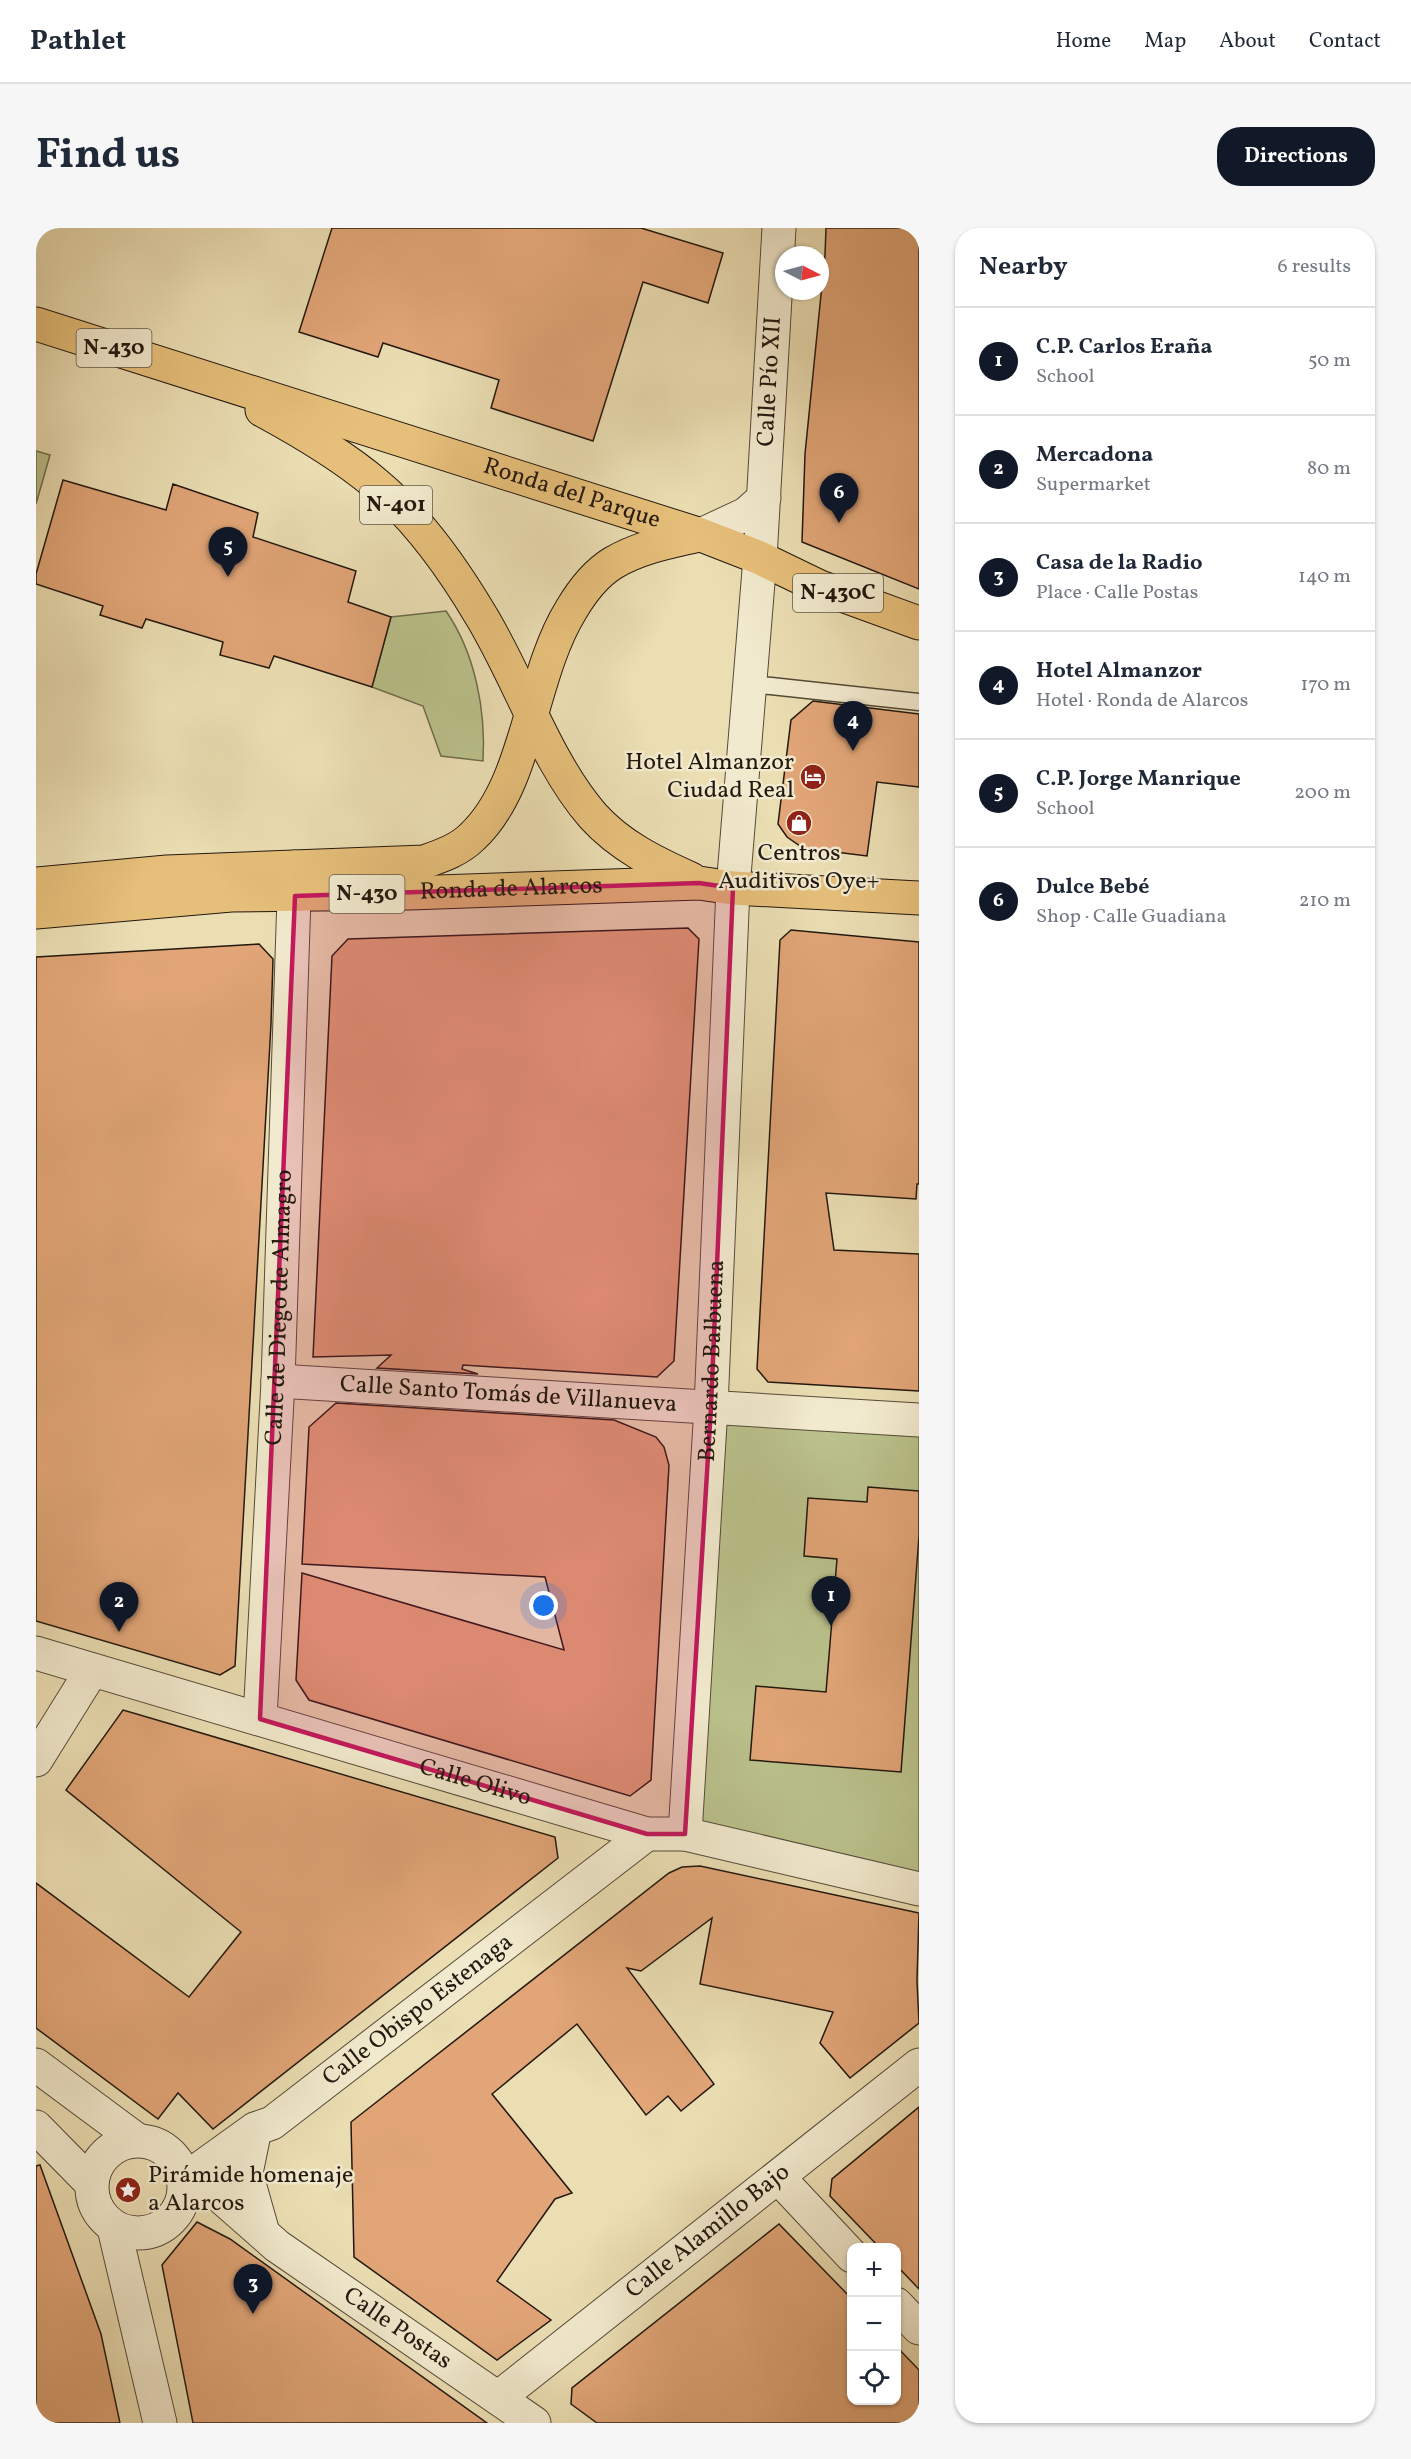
<!DOCTYPE html>
<html lang="en">
<head>
<meta charset="utf-8">
<style>
	:root { --surface:#fff; --page:#f6f6f7; --text:#1f2937; --muted:#747a83; --line:#e0e1e3; --accent:#111827 }
	body { margin:0; font-family:Vollkorn,serif; background:var(--page); color:var(--text) }
	.controls { position:absolute; right:18px; bottom:18px; display:grid; overflow:hidden; border-radius:12px; box-shadow:0 2px 4px #0004 }
	.controls button { width:54px; height:54px; display:grid; place-items:center; padding:0; border:0; border-bottom:2px solid var(--line); background:var(--surface); color:var(--text); font:30px sans-serif }
	.compass { position:absolute; left:739px; top:18px; width:54px; height:54px; border-radius:50%; background:var(--surface); box-shadow:0 2px 4px #0004; rotate:96deg }
	.you { position:absolute; left:508px; top:1378px; width:21px; height:21px; margin:-15px; border:4px solid #fff; border-radius:50%; background:#1a73e8; box-shadow:0 0 0 9px #1a73e833 }
	.badge { display:grid; place-items:center; width:39px; height:39px; border-radius:50%; background:var(--accent); color:#fff; font-size:20px; font-weight:700 }
	.pin { position:absolute; translate:-50% -50px; filter:drop-shadow(0 2px 3px #0008) }
	.pin::after { content:''; position:absolute; top:32px; width:21px; height:18px; background:inherit; clip-path:polygon(0 0,100% 0,50% 100%) }
	.list { margin:0; padding:0; list-style:none }
	h2 { display:flex; justify-content:space-between; align-items:center; height:78px; margin:0; padding:0 24px; font-size:26px }
	h2 small { font-size:20px; font-weight:400; color:var(--muted) }
	.list li { display:grid; grid-template-columns:39px 1fr auto; gap:18px; align-items:center; box-sizing:border-box; height:108px; padding:0 24px; border-top:2px solid var(--line) }
	.list b { display:block; font-size:22px; white-space:nowrap }
	.list p { margin:0; font-size:20px; white-space:nowrap; color:var(--muted) }
	.list em { font-size:20px; font-style:normal; color:var(--muted) }
	.icon { flex:none; width:33px; height:33px; fill:none; stroke:currentColor; stroke-width:2; stroke-linecap:round; stroke-linejoin:round }
	.map { position:relative; flex:none; width:883px; height:2195px; overflow:hidden; border-radius:24px }
	header { display:flex; align-items:center; gap:36px; box-sizing:border-box; height:84px; padding:0 30px; background:var(--surface); border-bottom:2px solid var(--line) }
	header strong { font-size:28px }
	nav { display:flex; gap:33px; margin-inline-start:auto; font-size:21px }
	.intro { display:flex; align-items:center; justify-content:space-between; box-sizing:border-box; height:144px; padding:0 36px }
	h1 { margin:0; font-size:42px }
	.button { padding:15px 27px; border-radius:24px; background:var(--accent); color:#fff; font-size:21px; font-weight:700 }
	main { display:flex; gap:36px; padding:0 36px }
	aside { flex:1; background:var(--surface); border-radius:24px; box-shadow:0 2px 4px #0004 }
	.map>svg:first-child { display:block }
</style>
</head>
<body>
<header>
<strong>Pathlet</strong>
<nav><a>Home</a><a>Map</a><a>About</a><a>Contact</a></nav>
</header>
<div class="intro"><h1>Find us</h1><a class="button">Directions</a></div>
<main>
<div class="map">
<svg width="883" height="2195" viewBox="0 0 883 2195">
	<rect width="100%" height="100%" fill="#ebdeb3"/>
	<filter id="stains"><feTurbulence type="fractalNoise" baseFrequency=".00333" numOctaves="4"/><feColorMatrix values="0 0 0 0 .2 0 0 0 0 .09 0 0 0 0 .02 0 0 0 .5 -.17"/></filter>
	<radialGradient id="worn" r=".72"><stop offset=".6" stop-color="#630" stop-opacity="0"/><stop offset="1" stop-color="#630" stop-opacity=".3"/></radialGradient>
	<!-- green -->
	<g fill="#bac18b" stroke="#6e6c4d" stroke-width="1.5">
		<path d="M 0,223 L 14,227 L 0,276 Z"/>
		<path d="M 410,383 C 439,425 450,482 447,533 L 405,528 L 387,478 L 336,459 L 355,389 Z"/>
		<path d="M 675,1179 L 883,1192 L 883,1644 L 649,1606 Z"/>
	</g>
	<!-- building -->
	<g fill="#e1a577" stroke="#23180f" stroke-width="1.5">
		<path d="M 296,0 L 605,0 L 687,25 L 672,75 L 607,54 L 557,213 L 455,180 L 463,152 L 347,115 L 342,129 L 263,104 Z"/>
		<path d="M 790,0 L 883,0 L 883,361 L 766,314 L 769,226 L 789,27 Z"/>
		<path d="M 27,252 L 130,282 L 137,256 L 222,285 L 217,309 L 320,343 L 312,374 L 355,389 L 336,459 L 238,428 L 233,440 L 184,427 L 187,414 L 110,391 L 106,400 L 64,387 L 67,378 L 0,356 L 0,346 Z"/>
		<path d="M 777,473 L 883,486 L 883,559 L 841,554 L 831,628 L 767,620 L 751,609 L 742,596 L 755,492 Z"/>
		<path d="M 652,700 L 663,711 L 638,1133 L 621,1149 L 427,1137 L 426,1141 L 442,1146 L 341,1140 L 355,1127 L 277,1129 L 296,728 L 312,711 Z"/>
		<path d="M 755,702 L 883,714 L 883,956 L 881,956 L 880,971 L 790,965 L 798,1022 L 883,1026 L 883,1163 L 732,1154 L 721,1141 L 744,712 Z"/>
		<path d="M 223,716 L 237,731 L 235,796 L 199,1438 L 184,1447 L 0,1393 L 0,729 Z"/>
		<path d="M 300,1175 L 578,1192 L 620,1209 L 628,1219 L 633,1237 L 615,1552 L 594,1568 L 273,1472 L 260,1452 L 266,1345 L 528,1422 L 509,1349 L 266,1336 L 273,1199 Z"/>
		<path d="M 832,1259 L 883,1263 L 883,1308 L 865,1544 L 714,1532 L 720,1458 L 790,1464 L 801,1331 L 768,1328 L 772,1270 L 831,1274 Z"/>
		<path d="M 87,1482 L 519,1609 L 522,1630 L 177,1901 L 142,1865 L 122,1891 L 0,1800 L 0,1655 L 153,1769 L 205,1704 L 30,1562 Z"/>
		<path d="M 664,1638 L 883,1685 L 881,1753 L 883,1795 L 814,1850 L 784,1815 L 797,1784 L 664,1756 L 676,1690 L 605,1743 L 591,1740 L 678,1856 L 645,1883 L 632,1868 L 610,1887 L 541,1796 L 456,1866 L 536,1965 L 519,1971 L 461,2053 L 515,2092 L 461,2132 L 318,2029 L 315,1894 L 633,1645 L 646,1639 Z"/>
		<path d="M 883,1879 L 883,2061 L 861,2038 L 861,2019 L 843,2019 L 794,1968 L 796,1951 Z"/>
		<path d="M 4,1937 L 65,2106 L 84,2195 L 0,2195 L 0,1938 Z"/>
		<path d="M 161,1994 L 194,2011 L 451,2195 L 157,2195 L 126,2037 Z"/>
		<path d="M 743,1996 L 816,2071 L 816,2172 L 861,2172 L 861,2119 L 883,2142 L 883,2195 L 561,2195 L 535,2176 L 536,2160 Z"/>
	</g>
	<g fill="none" stroke-linecap="round" stroke-linejoin="round">
		<!-- service casing -->
		<g stroke="#554a38" stroke-width="19">
			<path id="service" d="M 714,461 L 721,457 L 735,458 L 883,474"/>
		</g>
		<!-- minor casing -->
		<g stroke="#554a38" stroke-width="35">
			<g id="minor">
				<path d="M 665,307 L 710,286 L 728,270"/>
				<path id="s1" d="M 242,1153 L 883,1192"/>
				<path id="s2" d="M 0,1425 L 611,1606 L 649,1606 L 883,1661"/>
				<path id="s3" d="M 224,1491 L 242,1153 L 259,639"/>
				<path d="M 0,1532 L 56,1442"/>
				<path id="s4" d="M 649,1606 L 675,1179 L 697,660 L 724,330 L 743,0"/>
				<path d="M 0,1837 L 101,1912"/>
				<path d="M 0,1899 L 55,1955"/>
				<path d="M 219,1901 L 210,1945 L 227,2005"/>
				<circle cx="102" cy="1959" r="46"/>
				<path id="s5" d="M 157,1944 L 241,2018 L 498,2195"/>
				<path d="M 742,1949 L 816,2028"/>
				<path id="s6" d="M 148,1952 L 219,1901 L 236,1895 L 611,1606"/>
				<path d="M 78,2000 L 124,2195"/>
				<path d="M 860,2076 L 883,2100"/>
				<path id="s7" d="M 462,2170 L 883,1837"/>
			</g>
		</g>
		<!-- trunk casing -->
		<g stroke="#23180f" stroke-width="35">
			<g id="trunk">
				<path id="s8" d="M 0,96 L 665,307 L 724,330 L 784,359 L 883,395"/>
				<path d="M 226,182 C 263,202 307,228 340,256 C 382,291 416,339 444,386 C 483,449 509,533 557,588 C 584,618 619,635 655,651"/>
				<path d="M 0,656 L 131,644 L 388,634 C 405,628 423,622 436,609 C 493,556 493,450 535,382 C 545,365 559,346 577,335 C 604,319 633,314 663,307"/>
				<path id="s9" d="M 0,684 L 195,667 L 374,665 L 663,655 L 697,660 L 883,670"/>
			</g>
		</g>
		<!-- service -->
		<use href="#service" stroke="#f2eace" stroke-width="16"/>
		<!-- minor -->
		<use href="#minor" stroke="#f2eace" stroke-width="33"/>
		<!-- trunk -->
		<use href="#trunk" stroke="#e6bf7a" stroke-width="33"/>
	</g>
	<!-- marked area -->
	<path fill="#c2185b" fill-opacity="0.2" stroke="#c2185b" stroke-width="4.5" stroke-linejoin="round" d="M 663,655 L 697,660 L 675,1179 L 649,1606 L 611,1606 L 224,1491 L 259,668 Z"/>
	<!-- icons -->
	<defs>
		<g id="hotel-disc" transform="scale(1.35)"><circle r="9.5" fill="#8f2418" stroke="#f2eace"/><path d="M-6-4.5h1.5V1H6V5H4.5V3h-9V5H-6ZM-4 0a1.8 1.8 0 1 1 3.6 0ZM.5 0V-2.5h3Q6-2.5 6 0Z" fill="#fff"/></g>
		<g id="shop-disc" transform="scale(1.35)"><circle r="9.5" fill="#8f2418" stroke="#f2eace"/><path d="M-5-2.5h2.3a2.7 3.5 0 0 1 5.4 0H5L5.5 6h-11ZM-1.5-2.5h3a1.5 2.3 0 0 0-3 0Z" fill="#fff"/></g>
		<g id="sight-disc" transform="scale(1.35)"><circle r="9.5" fill="#8f2418" stroke="#f2eace"/><path d="M0-6L1.8-2.2L6-1.7L2.9 1.2L3.7 5.4L0 3.3L-3.7 5.4L-2.9 1.2L-6-1.7L-1.8-2.2Z" fill="#fff"/></g>
	</defs>
	<g fill-rule="evenodd">
		<use href="#hotel-disc" x="777" y="549"/>
		<use href="#shop-disc" x="763" y="595"/>
		<use href="#sight-disc" x="92" y="1962"/>
	</g>
	<g text-anchor="middle" dominant-baseline="central" stroke-width="5" stroke-linejoin="round" paint-order="stroke">
		<!-- shield labels -->
		<g fill="#f2eace" stroke="#615748" stroke-width="1.5">
			<rect x="40.5" y="101" width="75" height="38" rx="4.5"/>
			<rect x="324" y="258" width="72" height="38" rx="4.5"/>
			<rect x="757" y="346" width="90" height="38" rx="4.5"/>
			<rect x="293.5" y="647" width="75" height="38" rx="4.5"/>
		</g>
		<g font-size="22" font-weight="bold" fill="#23180f">
			<text x="78" y="120">N-430</text>
			<text x="360" y="277">N-401</text>
			<text x="802" y="365">N-430C</text>
			<text x="331" y="666">N-430</text>
		</g>
		<!-- street labels -->
		<g font-size="24" fill="#23180f" stroke="#f2eace">
			<text stroke="none"><textPath href="#s4" startOffset="1455">Calle Pío XII</textPath></text>
			<text stroke="none"><textPath href="#s8" startOffset="562">Ronda del Parque</textPath></text>
			<text stroke="none"><textPath href="#s9" startOffset="476">Ronda de Alarcos</textPath></text>
			<text stroke="none"><textPath href="#s3" startOffset="412">Calle de Diego de Almagro</textPath></text>
			<text stroke="none"><textPath href="#s4" startOffset="474">Bernardo Balbuena</textPath></text>
			<text stroke="none"><textPath href="#s1" startOffset="231">Calle Santo Tomás de Villanueva</textPath></text>
			<text stroke="none"><textPath href="#s2" startOffset="458">Calle Olivo</textPath></text>
			<text stroke="none"><textPath href="#s6" startOffset="290">Calle Obispo Estenaga</textPath></text>
			<text stroke="none"><textPath href="#s7" startOffset="268">Calle Alamillo Bajo</textPath></text>
			<text stroke="none"><textPath href="#s5" startOffset="258">Calle Postas</textPath></text>
		</g>
		<!-- poi labels -->
		<g font-size="24" fill="#23180f" stroke="#f2eace" text-anchor="end">
			<text x="758" y="535">Hotel Almanzor<tspan x="758" dy="28">Ciudad Real</tspan></text>
			<text x="763" y="626" text-anchor="middle">Centros<tspan x="763" dy="28">Auditivos Oye+</tspan></text>
			<text x="112" y="1948" text-anchor="start">Pirámide homenaje<tspan x="112" dy="28">a Alarcos</tspan></text>
		</g>
	</g>
	<rect width="100%" height="100%" filter="url(#stains)"/>
	<rect width="100%" height="100%" fill="url(#worn)"/>
</svg>
<div class="controls">
<button>+</button>
<button>−</button>
<button><svg class="icon" aria-label="locate" viewBox="0 0 24 24"><circle cx="12" cy="12" r="6"/><path d="M12 2v4M12 18v4M2 12h4M18 12h4"/></svg></button>
</div>
<svg class="compass" viewBox="-18 -18 36 36"><path d="M0-13l5 13h-10z" fill="#e53935"/><path d="M0 13l5-13h-10z" fill="#747a83"/></svg>
<div class="you"></div>
<div class="pin badge" style="left:795px;top:1398px">1</div>
<div class="pin badge" style="left:83px;top:1404px">2</div>
<div class="pin badge" style="left:217px;top:2086px">3</div>
<div class="pin badge" style="left:817px;top:523px">4</div>
<div class="pin badge" style="left:192px;top:349px">5</div>
<div class="pin badge" style="left:803px;top:295px">6</div>
</div>
<aside>
<h2>Nearby<small>6 results</small></h2>
<ul class="list">
<li><span class="badge">1</span><div><b>C.P. Carlos Eraña</b><p>School</p></div><em>50 m</em></li>
<li><span class="badge">2</span><div><b>Mercadona</b><p>Supermarket</p></div><em>80 m</em></li>
<li><span class="badge">3</span><div><b>Casa de la Radio</b><p>Place · Calle Postas</p></div><em>140 m</em></li>
<li><span class="badge">4</span><div><b>Hotel Almanzor</b><p>Hotel · Ronda de Alarcos</p></div><em>170 m</em></li>
<li><span class="badge">5</span><div><b>C.P. Jorge Manrique</b><p>School</p></div><em>200 m</em></li>
<li><span class="badge">6</span><div><b>Dulce Bebé</b><p>Shop · Calle Guadiana</p></div><em>210 m</em></li>
</ul>
</aside>
</main>
</body>
</html>
